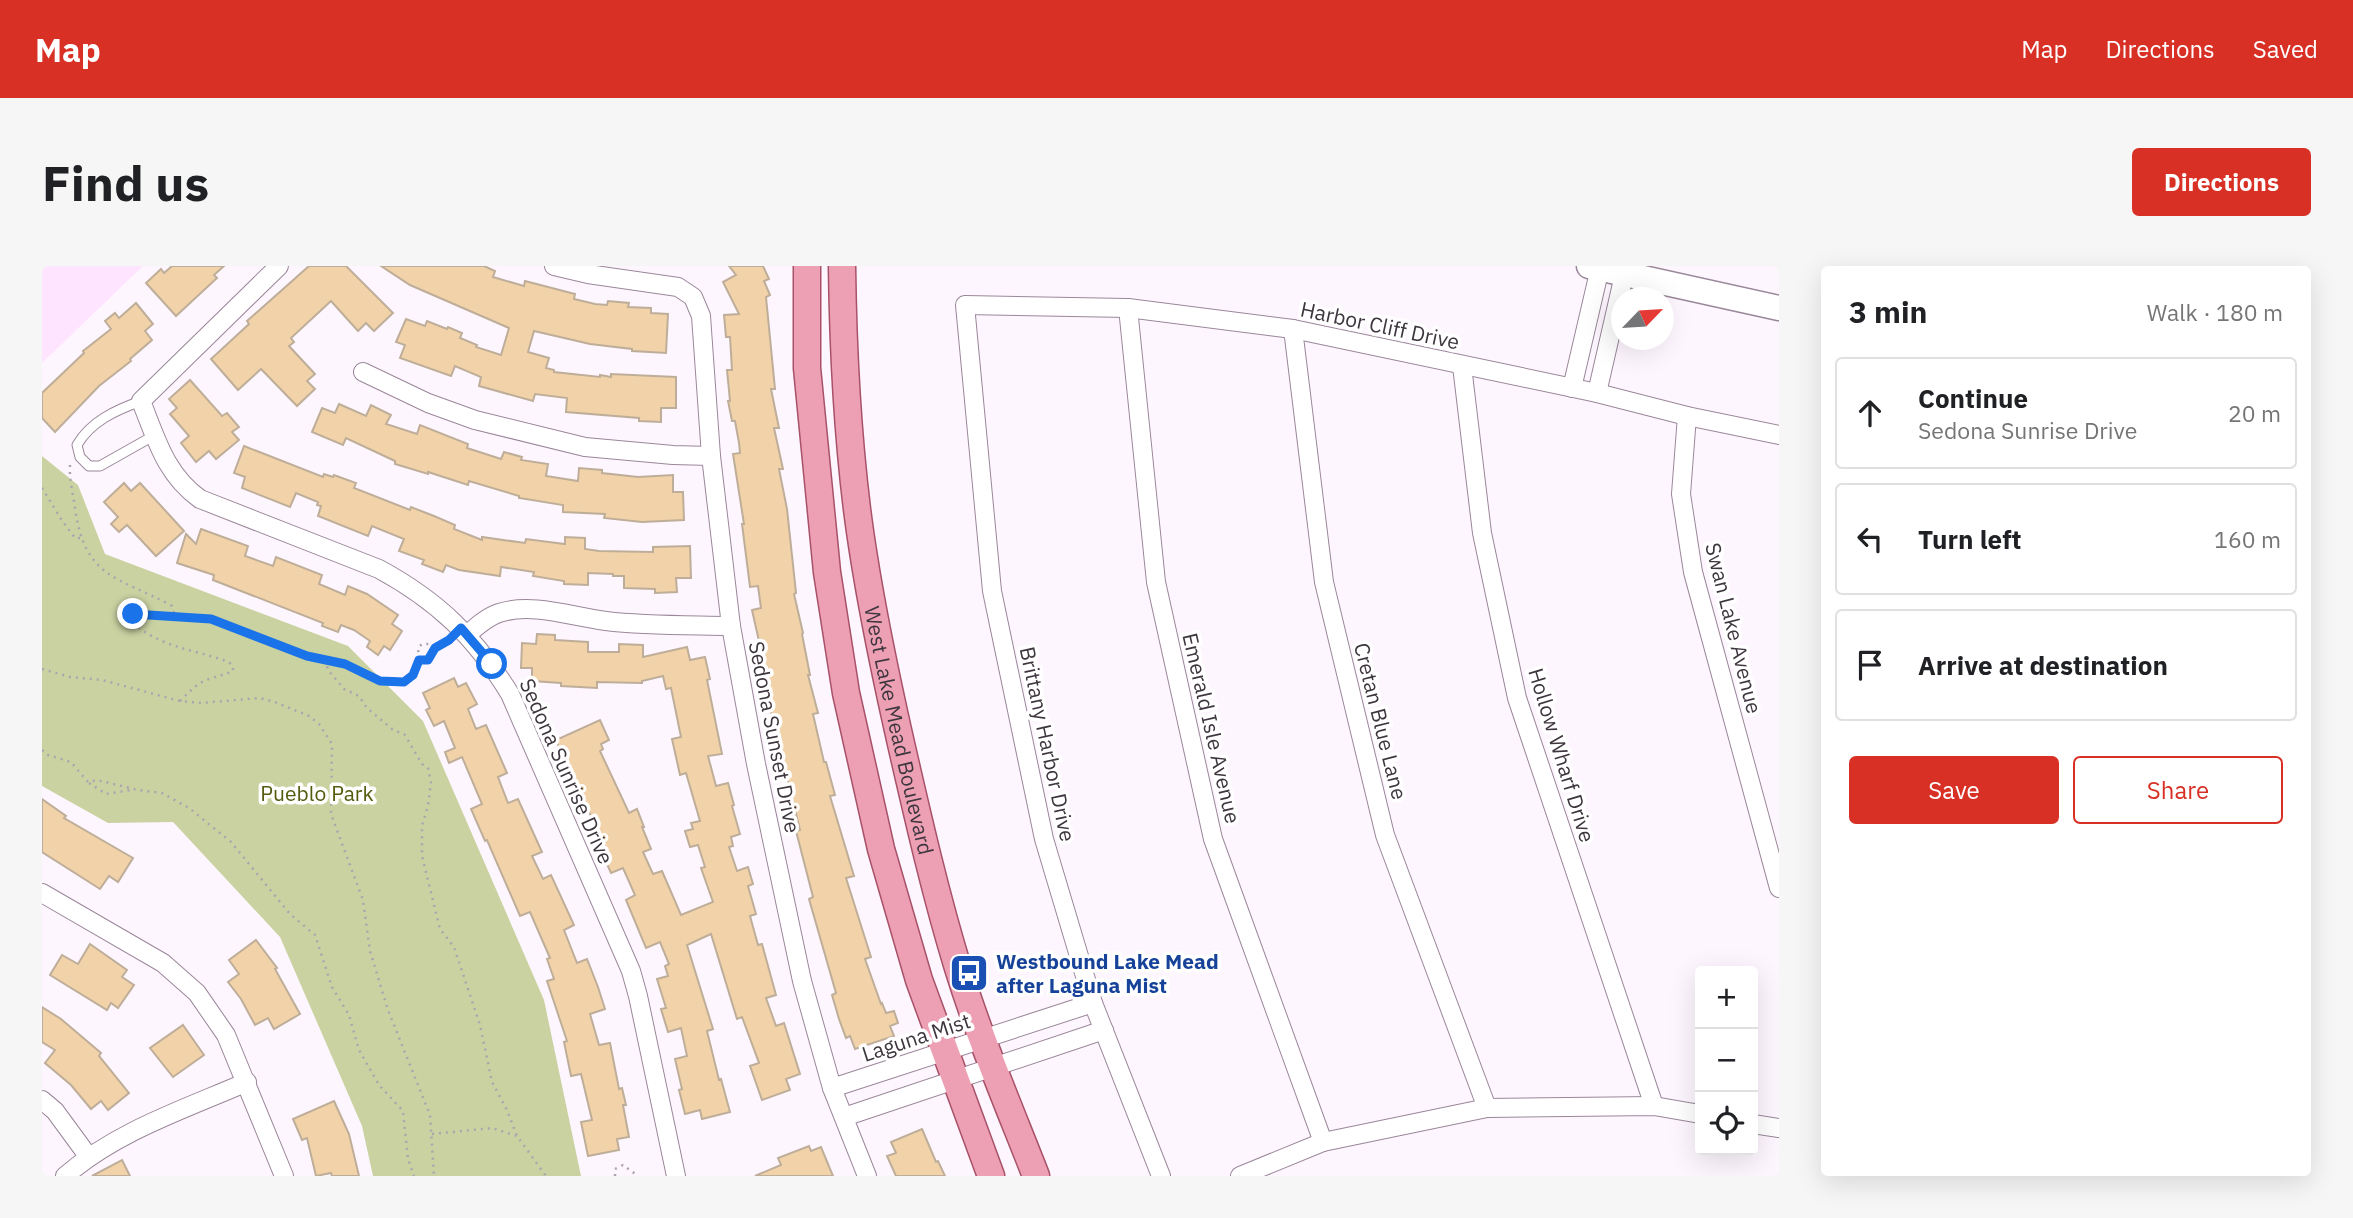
<!DOCTYPE html>
<html lang="en">
<head>
<meta charset="utf-8">
<style>
	:root { --surface:#fff; --page:#f6f6f6; --text:#202124; --muted:#757577; --line:#e0e0e0; --accent:#d93025 }
	body { margin:0; font-family:"IBM Plex Sans",sans-serif; background:var(--page); color:var(--text) }
	.controls { position:absolute; right:21px; bottom:21px; display:grid; overflow:hidden; border-radius:7px; box-shadow:0 7px 28px #0002 }
	.controls button { width:63px; height:63px; display:grid; place-items:center; padding:0; border:0; border-bottom:2px solid var(--line); background:var(--surface); color:var(--text); font:35px sans-serif }
	.compass { position:absolute; left:1569px; top:21px; width:63px; height:63px; border-radius:50%; background:var(--surface); box-shadow:0 7px 28px #0002; rotate:65deg }
	.stop { position:absolute; width:21px; height:21px; margin:-16px; border:5px solid #1a73e8; border-radius:50%; background:#fff }
	.stop.end { background:#1a73e8; border-color:#fff; box-shadow:0 2px 7px #0008 }
	.list { margin:0; padding:0; list-style:none }
	h2 { display:flex; justify-content:space-between; align-items:center; height:91px; margin:0; padding:0 28px; font-size:30px }
	h2 small { font-size:23px; font-weight:400; color:var(--muted) }
	.list li { display:grid; grid-template-columns:46px 1fr auto; gap:21px; align-items:center; box-sizing:border-box; height:112px; margin:0 14px 14px; padding:0 14px; border:2px solid var(--line); border-radius:7px }
	.list b { display:block; font-size:26px; white-space:nowrap }
	.list p { margin:0; font-size:23px; white-space:nowrap; color:var(--muted) }
	.list em { font-size:23px; font-style:normal; color:var(--muted) }
	.actions { display:flex; gap:14px; padding:21px 28px }
	.actions a { flex:1; padding:16px 0; border:2px solid var(--accent); border-radius:7px; text-align:center; font-size:24px; color:var(--accent) }
	.actions .main { background:var(--accent); color:#fff }
	.icon { flex:none; width:38px; height:38px; fill:none; stroke:currentColor; stroke-width:2; stroke-linecap:round; stroke-linejoin:round }
	.map { position:relative; flex:none; width:1737px; height:910px; overflow:hidden; border-radius:7px }
	header { display:flex; align-items:center; gap:42px; box-sizing:border-box; height:98px; padding:0 35px; background:var(--accent); color:#fff }
	header strong { font-size:33px }
	nav { display:flex; gap:38px; margin-inline-start:auto; font-size:24px }
	.intro { display:flex; align-items:center; justify-content:space-between; box-sizing:border-box; height:168px; padding:0 42px }
	h1 { margin:0; font-size:49px }
	.button { padding:18px 32px; border-radius:7px; background:var(--accent); color:#fff; font-size:24px; font-weight:700 }
	main { display:flex; gap:42px; padding:0 42px }
	aside { flex:1; background:var(--surface); border-radius:7px; box-shadow:0 7px 28px #0002 }
	.map>svg:first-child { display:block }
</style>
</head>
<body>
<header>
<strong>Map</strong>
<nav><a>Map</a><a>Directions</a><a>Saved</a></nav>
</header>
<div class="intro"><h1>Find us</h1><a class="button">Directions</a></div>
<main>
<div class="map">
<svg width="1737" height="910" viewBox="0 0 1737 910">
	<rect width="100%" height="100%" fill="#fef6fe"/>
	<!-- built -->
	<path fill="#fee4fe" d="M 0,0 L 101,0 L 0,97 Z"/>
	<!-- green -->
	<path fill="#cad2a2" d="M 0,190 L 36,219 L 63,288 L 306,380 L 381,455 L 502,734 L 539,910 L 331,910 L 320,860 L 238,671 L 131,556 L 66,557 L 0,520 Z"/>
	<!-- building -->
	<g fill="#f2d3a9" stroke="#beae99" stroke-width="2">
		<path d="M 130,0 L 182,0 L 172,9 L 175,12 L 134,50 L 104,17 L 119,3 L 122,7 Z"/>
		<path d="M 267,0 L 304,0 L 351,47 L 332,65 L 324,57 L 316,65 L 289,35 L 249,72 L 252,76 L 247,80 L 273,108 L 265,115 L 273,123 L 255,140 L 219,103 L 196,124 L 169,93 L 207,58 L 205,55 Z"/>
		<path d="M 339,0 L 442,0 L 453,5 L 451,11 L 482,20 L 483,15 L 533,28 L 532,33 L 553,38 L 565,39 L 566,35 L 587,37 L 586,41 L 609,42 L 609,47 L 626,48 L 624,87 L 590,85 L 590,83 L 548,78 L 492,65 L 486,86 L 507,92 L 504,102 L 512,104 L 512,106 L 558,111 L 558,109 L 569,111 L 569,108 L 634,111 L 634,142 L 619,142 L 619,156 L 597,155 L 597,152 L 524,146 L 525,132 L 493,128 L 491,135 L 437,120 L 439,111 L 413,100 L 409,110 L 358,92 L 363,79 L 354,76 L 364,53 L 383,60 L 385,55 L 405,63 L 406,61 L 420,67 L 418,72 L 435,79 L 434,81 L 459,89 L 467,62 L 368,19 Z"/>
		<path d="M 687,0 L 721,0 L 727,13 L 722,15 L 728,29 L 724,31 L 733,123 L 729,123 L 737,162 L 732,162 L 741,203 L 737,203 L 745,243 L 754,327 L 752,328 L 761,367 L 760,368 L 768,409 L 766,409 L 776,447 L 771,448 L 782,496 L 784,496 L 793,529 L 788,530 L 812,610 L 804,612 L 829,691 L 823,693 L 839,738 L 840,737 L 844,747 L 852,745 L 856,757 L 848,760 L 852,770 L 813,783 L 808,770 L 804,772 L 797,753 L 790,729 L 794,727 L 767,633 L 771,631 L 754,565 L 758,564 L 724,426 L 716,384 L 719,384 L 710,344 L 719,342 L 716,320 L 708,321 L 700,258 L 702,258 L 691,188 L 698,187 L 697,177 L 693,155 L 690,155 L 686,135 L 688,135 L 685,104 L 690,104 L 688,71 L 684,71 L 682,49 L 697,48 L 681,16 L 694,9 Z"/>
		<path d="M 94,37 L 111,58 L 103,65 L 110,74 L 88,93 L 89,95 L 57,120 L 13,166 L 0,152 L 0,127 L 42,87 L 41,85 L 69,63 L 63,55 L 73,47 L 77,52 Z"/>
		<path d="M 148,114 L 180,150 L 185,147 L 197,161 L 190,166 L 197,174 L 174,193 L 167,185 L 154,196 L 139,177 L 147,170 L 128,148 L 135,142 L 127,133 Z"/>
		<path d="M 297,138 L 324,150 L 329,139 L 349,149 L 344,158 L 375,168 L 378,159 L 426,178 L 425,182 L 459,193 L 462,186 L 480,191 L 479,194 L 506,198 L 504,210 L 536,215 L 537,202 L 560,204 L 560,207 L 596,211 L 631,209 L 631,226 L 641,226 L 642,254 L 600,256 L 562,252 L 563,248 L 521,246 L 521,239 L 477,232 L 477,230 L 427,215 L 426,219 L 386,206 L 386,208 L 353,198 L 353,195 L 304,172 L 301,179 L 270,166 L 280,142 L 293,147 Z"/>
		<path d="M 202,180 L 281,211 L 282,208 L 291,211 L 292,209 L 314,217 L 312,222 L 368,244 L 369,241 L 392,250 L 413,259 L 412,263 L 440,274 L 440,271 L 483,277 L 484,273 L 523,278 L 523,271 L 543,272 L 543,283 L 557,285 L 611,286 L 611,281 L 648,280 L 649,312 L 634,312 L 635,326 L 613,327 L 613,323 L 582,322 L 582,310 L 571,310 L 571,308 L 546,307 L 546,319 L 522,318 L 522,315 L 491,310 L 492,306 L 459,301 L 458,310 L 417,304 L 404,299 L 401,306 L 380,298 L 382,294 L 357,285 L 362,273 L 330,260 L 326,270 L 276,250 L 279,240 L 275,239 L 276,236 L 254,227 L 248,241 L 200,222 L 203,211 L 192,207 Z"/>
		<path d="M 82,217 L 89,225 L 98,217 L 142,265 L 114,290 L 85,259 L 77,266 L 69,258 L 76,251 L 62,236 Z"/>
		<path d="M 159,263 L 206,280 L 203,290 L 231,300 L 234,291 L 280,309 L 277,318 L 303,329 L 306,320 L 325,328 L 356,349 L 350,358 L 360,365 L 348,384 L 342,380 L 336,389 L 325,381 L 328,375 L 312,364 L 299,359 L 296,366 L 280,360 L 281,357 L 171,314 L 172,309 L 135,297 L 144,268 L 154,278 Z"/>
		<path d="M 495,368 L 513,369 L 513,374 L 546,376 L 546,386 L 577,386 L 577,378 L 601,379 L 601,391 L 645,381 L 648,394 L 663,391 L 668,413 L 665,414 L 680,488 L 666,490 L 674,520 L 686,517 L 692,539 L 690,540 L 698,568 L 689,571 L 691,580 L 687,581 L 695,605 L 706,601 L 711,618 L 706,620 L 714,648 L 708,650 L 716,679 L 720,678 L 734,729 L 724,732 L 734,760 L 742,757 L 758,808 L 744,813 L 748,824 L 720,834 L 708,800 L 717,797 L 700,751 L 695,753 L 669,668 L 645,679 L 671,763 L 665,765 L 677,814 L 679,813 L 688,846 L 660,853 L 658,844 L 643,848 L 637,824 L 640,823 L 633,793 L 645,790 L 639,762 L 626,766 L 619,743 L 624,742 L 615,713 L 626,710 L 623,700 L 627,698 L 618,676 L 604,682 L 584,634 L 593,629 L 581,602 L 569,607 L 559,585 L 563,583 L 539,527 L 536,529 L 514,474 L 558,454 L 567,474 L 559,478 L 561,483 L 558,485 L 587,547 L 595,543 L 602,561 L 600,561 L 609,583 L 601,586 L 611,608 L 620,605 L 639,649 L 671,636 L 659,602 L 663,601 L 656,579 L 648,581 L 643,565 L 651,563 L 649,557 L 658,555 L 644,507 L 638,509 L 630,473 L 639,471 L 629,422 L 624,423 L 621,410 L 600,415 L 600,417 L 555,416 L 555,422 L 519,420 L 519,417 L 490,415 L 490,402 L 479,402 L 480,377 L 494,378 Z"/>
		<path d="M 412,412 L 416,421 L 424,417 L 435,438 L 426,443 L 434,463 L 444,459 L 465,507 L 456,511 L 466,537 L 476,533 L 500,586 L 490,590 L 501,613 L 509,609 L 532,659 L 522,664 L 535,697 L 545,693 L 556,721 L 563,743 L 548,748 L 557,779 L 568,777 L 577,823 L 580,822 L 584,839 L 581,839 L 587,871 L 575,873 L 577,884 L 546,890 L 539,856 L 550,854 L 539,808 L 529,810 L 522,776 L 525,775 L 505,715 L 512,713 L 505,693 L 508,692 L 488,646 L 478,650 L 445,574 L 443,575 L 429,543 L 440,538 L 420,491 L 407,497 L 403,486 L 413,482 L 402,455 L 392,460 L 384,444 L 388,442 L 381,427 Z"/>
		<path d="M 0,533 L 24,550 L 22,552 L 91,592 L 76,616 L 67,610 L 58,623 L 0,586 Z"/>
		<path d="M 214,674 L 235,702 L 233,703 L 258,748 L 232,763 L 226,752 L 213,759 L 199,733 L 186,716 L 197,708 L 187,694 Z"/>
		<path d="M 48,678 L 85,704 L 80,711 L 92,719 L 76,742 L 69,737 L 65,744 L 8,709 L 20,689 L 36,698 Z"/>
		<path d="M 0,741 L 19,753 L 59,787 L 57,790 L 87,827 L 66,844 L 59,835 L 49,843 L 29,819 L 3,797 L 13,784 L 0,776 Z"/>
		<path d="M 141,759 L 162,789 L 131,811 L 108,782 Z"/>
		<path d="M 292,835 L 307,868 L 317,910 L 290,910 L 289,907 L 274,910 L 265,872 L 260,874 L 251,853 Z"/>
		<path d="M 880,863 L 894,896 L 896,895 L 903,910 L 854,910 L 845,890 L 854,887 L 849,876 Z"/>
		<path d="M 767,880 L 769,885 L 779,881 L 791,910 L 713,910 L 739,899 L 736,892 Z"/>
		<path d="M 80,894 L 88,910 L 50,910 Z"/>
	</g>
	<g fill="none" stroke-linecap="round" stroke-linejoin="round">
		<!-- lane casing -->
		<g stroke="#9a879a" stroke-width="11">
			<path id="lane" d="M 99,135 C 74,144 49,155 35,179 L 38,191 L 47,200 L 58,200 L 113,169"/>
		</g>
		<!-- street casing -->
		<g stroke="#9a879a" stroke-width="20">
			<g id="street">
				<path d="M 237,0 L 99,135 C 114,172 123,208 158,233 L 337,303 C 396,335 433,371 468,428 L 589,705 L 596,730 L 634,910"/>
				<path d="M 512,0 L 546,8 L 636,21 L 651,31 L 659,50 L 669,190 L 689,360 L 714,498 L 760,715 L 790,822 L 825,910"/>
				<path d="M 1086,42 L 1114,316 L 1171,573 L 1281,876"/>
				<path d="M 1251,63 L 1282,316 L 1343,569 L 1445,842"/>
				<path d="M 1420,100 L 1440,267 L 1475,432 L 1612,840"/>
				<path d="M 321,106 L 386,137 L 433,154 L 543,181 L 631,189 L 669,190"/>
				<path d="M 1530,122 L 1558,2"/>
				<path d="M 1555,127 L 1582,9"/>
				<path d="M 1645,150 L 1639,228 L 1651,306 L 1737,622"/>
				<path d="M 426,368 C 435,360 445,351 457,347 C 490,336 531,351 564,355 C 605,360 647,359 689,360"/>
				<path d="M 0,627 L 121,697 L 155,727 L 184,769 L 242,910"/>
				<path d="M 790,822 L 1051,737"/>
				<path d="M 0,834 L 13,845 L 46,890"/>
				<path d="M 802,851 L 1062,764"/>
				<path d="M 1711,858 L 1737,862"/>
				<path d="M 23,910 C 75,865 143,843 205,816"/>
				<path d="M 1119,910 L 1051,737 L 1002,573 L 950,325 L 923,39 L 1086,42 L 1251,63 L 1555,127 L 1645,150 L 1737,169"/>
				<path d="M 1198,910 L 1281,876 L 1445,842 L 1612,840 L 1658,848"/>
			</g>
		</g>
		<!-- secondary casing -->
		<g stroke="#9a879a" stroke-width="27">
			<path id="secondary" d="M 1547,0 L 1737,42"/>
		</g>
		<!-- primary casing -->
		<g stroke="#a8526a" stroke-width="29">
			<g id="primary">
				<path d="M 765,0 L 765,102 L 785,306 L 804,427 L 839,583 L 877,714 L 949,910"/>
				<path id="s1" d="M 800,0 C 801,81 805,162 815,243 C 825,323 842,403 860,482 C 877,556 894,630 916,702 C 938,773 967,841 994,910"/>
			</g>
		</g>
		<!-- path -->
		<g stroke="#ada5ad" stroke-width="2.5" stroke-dasharray="2 5" stroke-linecap="butt">
			<path d="M 28,199 C 27,213 31,228 33,242 C 43,313 75,310 130,340 L 133,350"/>
			<path d="M 0,222 L 19,253 L 33,272 L 38,272"/>
			<path d="M 377,393 L 376,382 L 380,378 L 388,378 L 393,382"/>
			<path d="M 282,394 L 287,405 L 302,423 L 317,430 L 325,442 L 350,463 L 363,469 L 380,498 L 386,502 L 389,517 L 386,540 L 380,560 L 380,590 L 398,663 L 412,681 L 438,759 L 450,816 L 465,844 L 475,870 L 504,910"/>
			<path d="M 0,403 L 28,411 L 60,414 L 138,435 L 159,437 L 218,432 L 233,436 L 267,450 L 277,458 L 290,478 L 289,548 L 321,634 L 328,685 L 346,744 L 388,849 L 392,910"/>
			<path d="M 138,435 C 147,426 155,417 167,413 C 175,410 183,409 191,405 L 191,401 L 187,396 C 148,382 117,382 85,352 L 86,349 L 150,350 L 169,353 L 265,390 L 303,398 L 338,415 L 362,416 L 371,409 L 377,394 L 386,394 L 393,382 L 406,375"/>
			<path d="M 0,484 L 6,489 L 29,496 L 46,516 L 55,514 L 96,524 L 120,527 L 147,542 L 189,576 L 248,648 L 273,669 L 290,721 L 307,749 L 317,784 L 337,819 L 361,845 L 366,893 L 372,910"/>
			<path d="M 47,517 L 64,528 L 89,524"/>
			<path d="M 390,868 L 450,862 L 475,870"/>
			<path d="M 573,910 L 573,903 L 581,899 L 596,910"/>
		</g>
		<!-- lane -->
		<use href="#lane" stroke="#fff" stroke-width="9"/>
		<!-- street -->
		<use href="#street" stroke="#fff" stroke-width="18"/>
		<!-- secondary -->
		<use href="#secondary" stroke="#fff" stroke-width="24"/>
		<!-- primary -->
		<use href="#primary" stroke="#eda0b4" stroke-width="26"/>
	</g>
	<g fill="none" stroke-linecap="round" stroke-linejoin="round">
		<!-- route -->
		<path stroke="#1a73e8" stroke-width="9" d="M 91,348 L 169,353 L 265,390 L 303,398 L 338,415 L 362,416 L 371,409 L 377,394 L 386,394 L 393,382 L 407,374 L 419,362 L 450,398"/>
	</g>
	<!-- icons -->
	<defs>
		<g id="bus-square" transform="scale(2.0125)"><rect x="-9" y="-9" width="18" height="18" rx="4" fill="#1a4fb4" stroke="#fff"/><path d="M-5-6H5V4H4V6H2V4H-2V6H-4V4H-5ZM-3.5-4V0h7V-4ZM-3.5 1.2v1.5H-2V1.2ZM2 1.2v1.5H3.5V1.2Z" fill="#fff"/></g>
	</defs>
	<g fill-rule="evenodd">
		<use href="#bus-square" x="927" y="707"/>
	</g>
	<g text-anchor="middle" dominant-baseline="central" stroke-width="7" stroke-linejoin="round" paint-order="stroke">
		<!-- street labels -->
		<g font-size="21" fill="#3e363e" stroke="#fff">
			<text transform="translate(1338 59) rotate(12)">Harbor Cliff Drive</text>
			<text transform="translate(1692 362) rotate(76)">Swan Lake Avenue</text>
			<text transform="translate(1339 455) rotate(76)">Cretan Blue Lane</text>
			<text transform="translate(1170 462) rotate(77)">Emerald Isle Avenue</text>
			<text stroke="none"><textPath href="#s1" startOffset="469">West Lake Mead Boulevard</textPath></text>
			<text transform="translate(733 471) rotate(79)">Sedona Sunset Drive</text>
			<text transform="translate(1006 478) rotate(78)">Brittany Harbor Drive</text>
			<text transform="translate(1520 489) rotate(73)">Hollow Wharf Drive</text>
			<text transform="translate(525 505) rotate(66)">Sedona Sunrise Drive</text>
			<text transform="translate(874 771) rotate(-18)">Laguna Mist</text>
		</g>
		<!-- park labels -->
		<g font-size="21" fill="#545b0d" stroke="#fff">
			<text x="275" y="527">Pueblo Park</text>
		</g>
		<!-- transit labels -->
		<g font-size="21" font-weight="bold" fill="#164399" stroke="#fff" text-anchor="start">
			<text x="954" y="695">Westbound Lake Mead<tspan x="954" dy="24">after Laguna Mist</tspan></text>
		</g>
	</g>
</svg>
<div class="controls">
<button>+</button>
<button>−</button>
<button><svg class="icon" aria-label="locate" viewBox="0 0 24 24"><circle cx="12" cy="12" r="6"/><path d="M12 2v4M12 18v4M2 12h4M18 12h4"/></svg></button>
</div>
<svg class="compass" viewBox="-18 -18 36 36"><path d="M0-13l5 13h-10z" fill="#e53935"/><path d="M0 13l5-13h-10z" fill="#757577"/></svg>
<div class="stop" style="left:450px;top:398px"></div>
<div class="stop end" style="left:91px;top:348px"></div>
</div>
<aside>
<h2>3 min<small>Walk · 180 m</small></h2>
<ul class="list">
<li><svg class="icon" aria-label="ahead" viewBox="0 0 24 24"><path d="M12 20V5M6 11l6-6 6 6"/></svg><div><b>Continue</b><p>Sedona Sunrise Drive</p></div><em>20 m</em></li>
<li><svg class="icon" aria-label="left" viewBox="0 0 24 24"><path d="M17 20v-9H6M10 6l-5 5 5 5"/></svg><div><b>Turn left</b></div><em>160 m</em></li>
<li><svg class="icon" aria-label="arrive" viewBox="0 0 24 24"><path d="M6 21V4h12l-3 4 3 4H6"/></svg><div><b>Arrive at destination</b></div></li>
</ul>
<div class="actions"><a class="main">Save</a><a>Share</a></div>
</aside>
</main>
</body>
</html>
